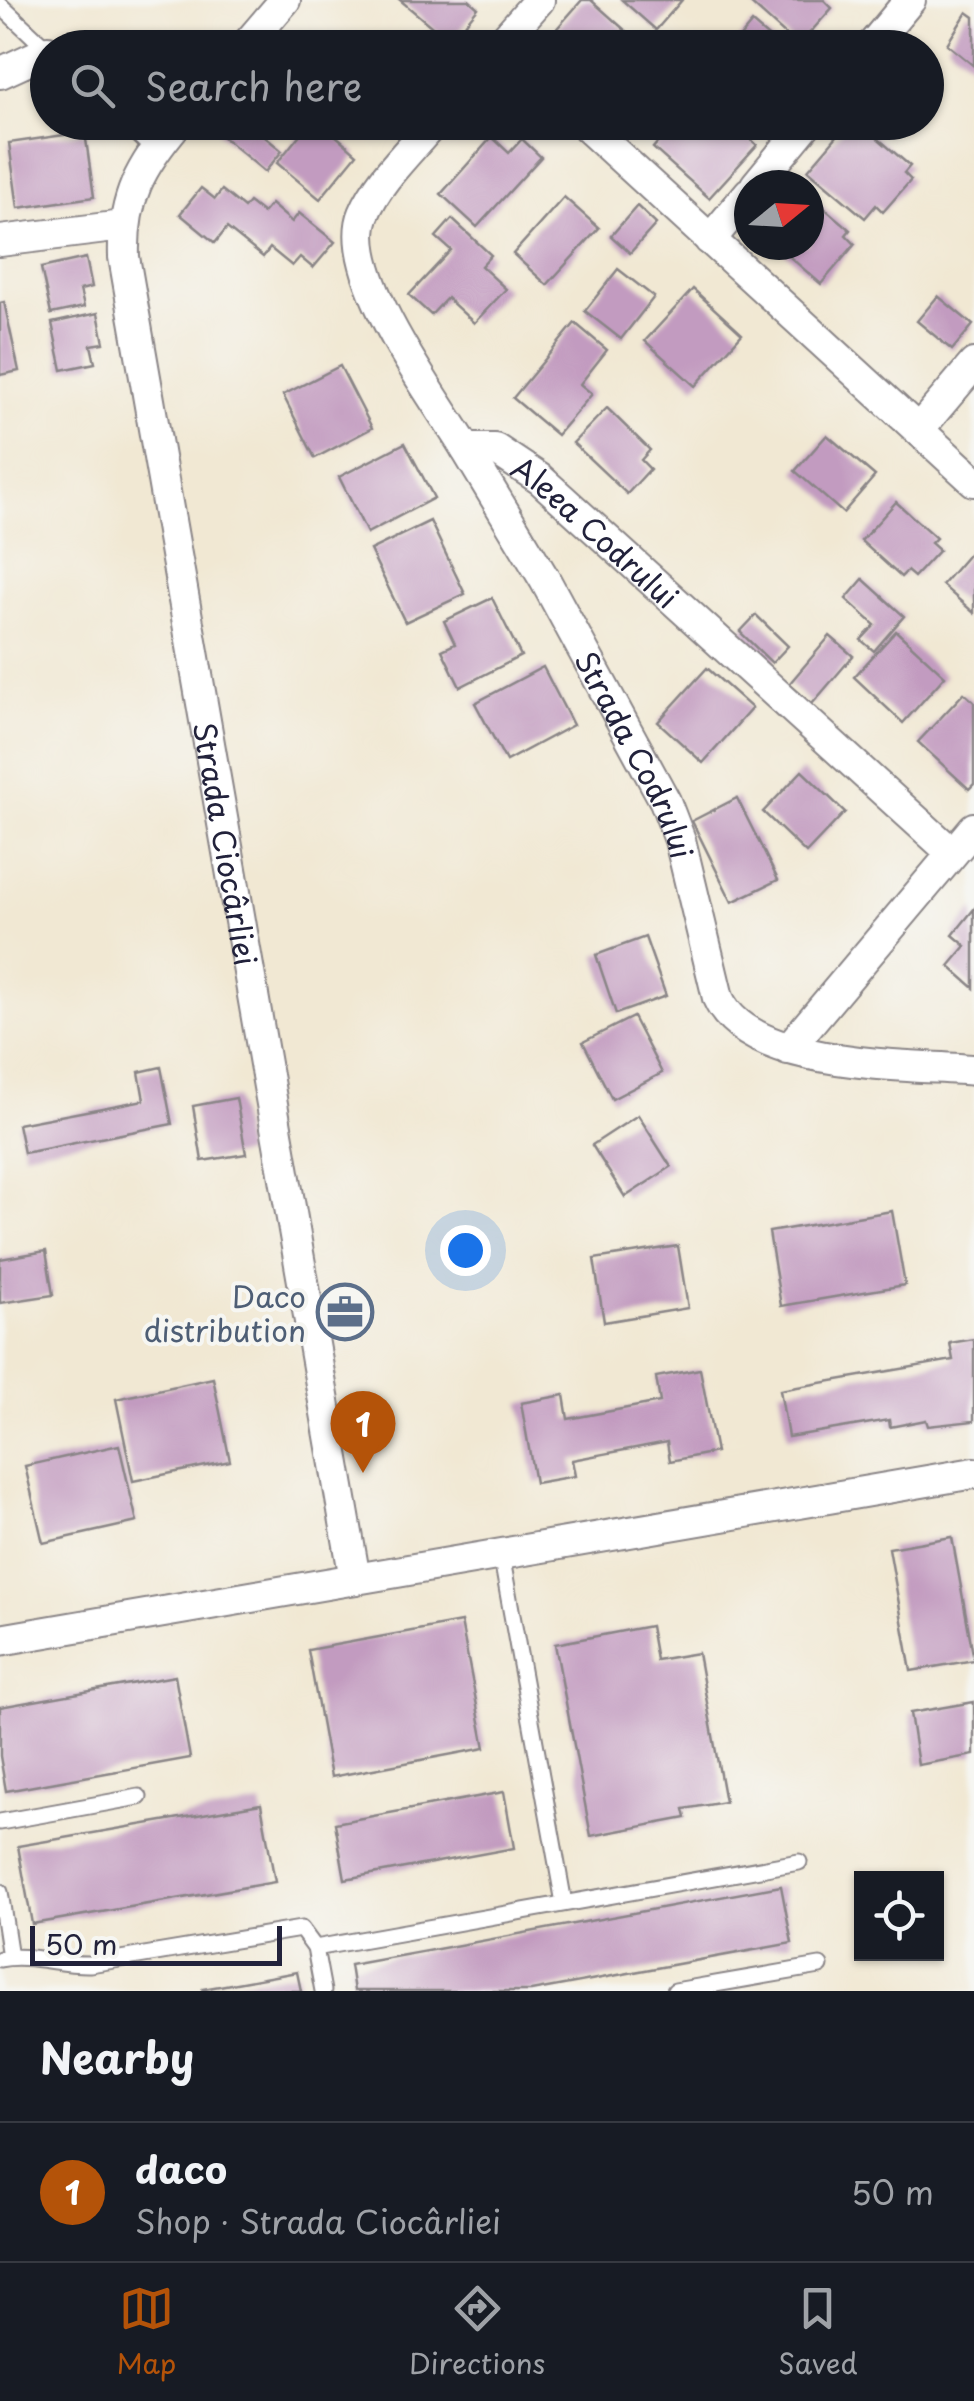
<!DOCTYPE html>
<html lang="en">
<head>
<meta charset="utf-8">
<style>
	:root { --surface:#171b24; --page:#20242c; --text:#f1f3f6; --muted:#9ea1a6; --line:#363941; --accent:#b45309 }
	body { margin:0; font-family:"Playpen Sans",sans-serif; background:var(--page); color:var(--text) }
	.controls { position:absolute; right:30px; bottom:30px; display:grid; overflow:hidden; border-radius:0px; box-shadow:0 2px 8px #0004 }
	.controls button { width:90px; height:90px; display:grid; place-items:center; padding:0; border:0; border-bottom:2px solid var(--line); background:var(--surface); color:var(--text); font:50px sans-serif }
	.compass { position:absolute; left:734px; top:170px; width:90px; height:90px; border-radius:50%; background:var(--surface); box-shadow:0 2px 8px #0004; rotate:72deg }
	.scale { position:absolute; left:30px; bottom:25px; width:252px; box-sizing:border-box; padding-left:10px; border:5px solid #22223b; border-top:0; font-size:28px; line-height:35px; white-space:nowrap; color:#22223b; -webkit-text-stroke:8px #f6f6f2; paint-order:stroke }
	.you { position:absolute; left:465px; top:1250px; width:35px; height:35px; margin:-25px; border:8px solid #fff; border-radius:50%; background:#1a73e8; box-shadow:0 0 0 15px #1a73e833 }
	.badge { display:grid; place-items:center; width:65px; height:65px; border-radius:50%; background:var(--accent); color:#fff; font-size:32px; font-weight:700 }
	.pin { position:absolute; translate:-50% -82px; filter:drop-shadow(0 2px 5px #0008) }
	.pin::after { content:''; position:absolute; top:52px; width:35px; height:30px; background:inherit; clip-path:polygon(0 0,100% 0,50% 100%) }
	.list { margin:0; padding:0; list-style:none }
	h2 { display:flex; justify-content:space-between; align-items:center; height:130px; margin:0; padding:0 40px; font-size:42px }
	h2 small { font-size:32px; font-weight:400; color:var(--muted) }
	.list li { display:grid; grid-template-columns:65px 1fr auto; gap:30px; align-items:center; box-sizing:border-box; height:140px; padding:0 40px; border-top:2px solid var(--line) }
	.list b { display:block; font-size:38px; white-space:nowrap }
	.list p { margin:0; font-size:32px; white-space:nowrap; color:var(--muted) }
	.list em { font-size:32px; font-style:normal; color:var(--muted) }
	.icon { flex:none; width:55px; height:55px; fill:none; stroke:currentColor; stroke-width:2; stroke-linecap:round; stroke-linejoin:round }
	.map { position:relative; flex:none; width:974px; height:1991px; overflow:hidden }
	.search { position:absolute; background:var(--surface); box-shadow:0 2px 8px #0004; left:30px; right:30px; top:30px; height:110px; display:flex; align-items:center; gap:25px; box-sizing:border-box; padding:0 35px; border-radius:55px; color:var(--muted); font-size:38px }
	.sheet { height:270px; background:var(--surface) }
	nav { display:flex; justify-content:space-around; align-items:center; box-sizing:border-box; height:140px; border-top:2px solid var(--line); background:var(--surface); font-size:28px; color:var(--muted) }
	nav a { display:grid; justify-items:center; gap:5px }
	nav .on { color:var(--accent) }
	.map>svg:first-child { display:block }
</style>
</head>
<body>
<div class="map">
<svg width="974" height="1991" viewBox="0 0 974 1991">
	<rect width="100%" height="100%" fill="#f6f6f2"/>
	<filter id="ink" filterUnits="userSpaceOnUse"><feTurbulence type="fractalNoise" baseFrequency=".01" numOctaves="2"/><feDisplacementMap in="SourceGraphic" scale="20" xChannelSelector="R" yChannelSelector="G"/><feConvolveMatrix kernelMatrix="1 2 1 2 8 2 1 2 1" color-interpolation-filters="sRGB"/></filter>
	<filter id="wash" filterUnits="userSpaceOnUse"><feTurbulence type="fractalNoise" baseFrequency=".0048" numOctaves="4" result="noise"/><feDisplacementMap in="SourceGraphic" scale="40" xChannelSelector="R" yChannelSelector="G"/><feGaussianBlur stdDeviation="2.25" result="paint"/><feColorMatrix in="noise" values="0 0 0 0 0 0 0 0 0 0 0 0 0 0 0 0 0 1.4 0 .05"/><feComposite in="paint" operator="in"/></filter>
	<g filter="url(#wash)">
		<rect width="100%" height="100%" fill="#f1e8d3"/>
		<g id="blocks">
			<!-- building -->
			<g fill="#c29bc0">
				<path d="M 400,0 L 469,0 L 478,8 L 450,42 Z"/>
				<path d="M 582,0 L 591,0 L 635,39 L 628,48 L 554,48 L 546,41 Z"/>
				<path d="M 622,0 L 682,0 L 656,30 Z"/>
				<path d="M 747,0 L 824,0 L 832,8 L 798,46 Z"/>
				<path d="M 967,12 L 974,17 L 974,66 L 947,44 Z"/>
				<path d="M 752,23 L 781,48 L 731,48 Z"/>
				<path d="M 225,122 L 258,122 L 263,127 L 259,132 L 282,151 L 265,172 L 217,132 Z"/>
				<path d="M 310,122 L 320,122 L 357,154 L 320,199 L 277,163 Z"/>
				<path d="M 675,122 L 731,122 L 757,145 L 709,198 L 653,148 Z"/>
				<path d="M 849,122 L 859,122 L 910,166 L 904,173 L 911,180 L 883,212 L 876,205 L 865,218 L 808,170 Z"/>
				<path d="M 85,132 L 94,197 L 18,208 L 9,143 Z"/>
				<path d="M 492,137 L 509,153 L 522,139 L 541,157 L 477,227 L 441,194 Z"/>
				<path d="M 201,188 L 215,199 L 222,190 L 244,208 L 249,202 L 263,213 L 271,204 L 292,222 L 299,213 L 335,242 L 313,268 L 300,257 L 292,266 L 270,248 L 263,257 L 227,228 L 215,243 L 180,214 Z"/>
				<path d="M 809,195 L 850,230 L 846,235 L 855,244 L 821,284 L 776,245 L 809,245 Z"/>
				<path d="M 564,197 L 599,228 L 547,285 L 513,254 Z"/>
				<path d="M 637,206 L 656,224 L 630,253 L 611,236 Z"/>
				<path d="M 452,219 L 491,255 L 481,266 L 506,289 L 474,323 L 447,298 L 431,315 L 409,295 L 451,250 L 436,237 Z"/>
				<path d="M 86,258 L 92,287 L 80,290 L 84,307 L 51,314 L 41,268 Z"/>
				<path d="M 618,269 L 654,297 L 621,339 L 585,311 Z"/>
				<path d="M 693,289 L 742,334 L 695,386 L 645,341 Z"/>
				<path d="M 938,296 L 973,325 L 952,350 L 917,321 Z"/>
				<path d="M 4,302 L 19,371 L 0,375 L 0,303 Z"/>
				<path d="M 98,313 L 104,343 L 91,345 L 95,363 L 62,370 L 52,323 Z"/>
				<path d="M 575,323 L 607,350 L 580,384 L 592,394 L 557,435 L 513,398 Z"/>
				<path d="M 340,366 L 372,428 L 315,458 L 283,395 Z"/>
				<path d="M 607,408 L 650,450 L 641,460 L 650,469 L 627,494 L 573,443 Z"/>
				<path d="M 827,435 L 875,476 L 843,513 L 795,471 Z"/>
				<path d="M 405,443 L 434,498 L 367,533 L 339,477 Z"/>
				<path d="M 896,502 L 936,538 L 931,543 L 939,550 L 914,577 L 907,571 L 901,577 L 861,541 Z"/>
				<path d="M 430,521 L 465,594 L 405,622 L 370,550 Z"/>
				<path d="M 974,548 L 974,613 L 942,585 Z"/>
				<path d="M 863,579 L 904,616 L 874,651 L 861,640 L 875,625 L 846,599 Z"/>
				<path d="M 492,598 L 521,656 L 460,687 L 442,650 L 455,644 L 444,621 Z"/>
				<path d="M 756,615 L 788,646 L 772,663 L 740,632 Z"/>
				<path d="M 896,631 L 945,676 L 903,723 L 854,677 Z"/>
				<path d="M 830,636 L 853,656 L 812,704 L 789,684 Z"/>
				<path d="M 543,667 L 573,725 L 506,761 L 475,703 Z"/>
				<path d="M 707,668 L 752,708 L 703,763 L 658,722 Z"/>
				<path d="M 964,693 L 974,702 L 974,784 L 969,789 L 918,742 Z"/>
				<path d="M 802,771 L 845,812 L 806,853 L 763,812 Z"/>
				<path d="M 737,798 L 778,880 L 732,902 L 692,821 Z"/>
				<path d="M 974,909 L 974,988 L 949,966 L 966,946 L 953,935 Z"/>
				<path d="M 645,937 L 666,996 L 616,1014 L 596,955 Z"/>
				<path d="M 633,1017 L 662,1073 L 612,1099 L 583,1042 Z"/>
				<path d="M 161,1067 L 172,1124 L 24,1153 L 18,1124 L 144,1100 L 139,1072 Z"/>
				<path d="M 236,1098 L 246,1154 L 202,1161 L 193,1106 Z"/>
				<path d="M 638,1115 L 671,1167 L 625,1197 L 592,1145 Z"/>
				<path d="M 892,1211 L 905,1285 L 781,1306 L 769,1232 Z"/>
				<path d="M 678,1246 L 688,1308 L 604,1322 L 594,1259 Z"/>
				<path d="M 46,1251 L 53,1295 L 0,1303 L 0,1259 Z"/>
				<path d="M 974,1339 L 974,1421 L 928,1426 L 926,1420 L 890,1427 L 889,1420 L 788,1437 L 780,1390 L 953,1360 L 950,1343 Z"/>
				<path d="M 700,1369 L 716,1452 L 670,1461 L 667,1442 L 572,1460 L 575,1476 L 535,1483 L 521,1403 L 564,1395 L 568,1419 L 660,1402 L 656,1377 Z"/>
				<path d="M 213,1378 L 230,1461 L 133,1481 L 116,1399 Z"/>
				<path d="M 119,1445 L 137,1522 L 43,1543 L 25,1466 Z"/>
				<path d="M 952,1537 L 974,1660 L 911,1671 L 889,1548 Z"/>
				<path d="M 461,1622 L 485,1748 L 331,1777 L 308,1650 Z"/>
				<path d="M 650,1626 L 656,1660 L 698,1653 L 725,1802 L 684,1809 L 686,1818 L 591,1836 L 555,1644 Z"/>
				<path d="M 175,1676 L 190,1758 L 6,1791 L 0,1756 L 0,1707 Z"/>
				<path d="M 974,1702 L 974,1755 L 918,1765 L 910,1713 Z"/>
				<path d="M 504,1792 L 514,1848 L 345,1879 L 335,1823 Z"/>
				<path d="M 261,1804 L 275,1882 L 32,1924 L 18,1846 Z"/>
				<path d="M 781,1886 L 792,1943 L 531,1991 L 354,1991 L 350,1965 Z"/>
				<path d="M 297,1972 L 301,1991 L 204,1991 L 203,1989 Z"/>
			</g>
		</g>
	</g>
	<g filter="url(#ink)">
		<use href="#blocks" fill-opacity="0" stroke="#8a8587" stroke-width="2.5"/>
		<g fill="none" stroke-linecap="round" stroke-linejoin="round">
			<!-- service casing -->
			<g stroke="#8a8587" stroke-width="19">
				<g id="service">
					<path d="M 0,5 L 48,50"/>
					<path d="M 125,122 L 154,150"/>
					<path d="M 501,1554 L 564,1903"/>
					<path d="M 0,1822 L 139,1797"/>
					<path d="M 0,1892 L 10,1957"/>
					<path d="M 315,1948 L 323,1991"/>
					<path d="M 0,1959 C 29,1953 59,1965 90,1964 L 301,1929 L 315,1948 L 799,1862"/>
					<path d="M 675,1991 L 820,1966"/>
				</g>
			</g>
			<!-- minor casing -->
			<g stroke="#8a8587" stroke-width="34">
				<g id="minor">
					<path d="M 244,48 L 285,0"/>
					<path d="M 497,48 L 539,0"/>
					<path d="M 870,48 L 910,0"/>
					<path d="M 0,73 L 48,51"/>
					<path id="s1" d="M 178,122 C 141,165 122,199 124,257 L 355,1579"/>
					<path id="s2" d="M 434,122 C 410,151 378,180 364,214 C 340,272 436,399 466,449 L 495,449 L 540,479 L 952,853"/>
					<path d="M 582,122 L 974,481"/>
					<path d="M 756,185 L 808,122"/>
					<path d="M 710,240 L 749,193"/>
					<path d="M 0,241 L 123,226"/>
					<path d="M 919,429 L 974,364"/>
					<path id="s3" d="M 466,449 L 545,580 L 665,801 L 680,840 L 718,998 C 749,1069 907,1064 974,1070"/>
					<path d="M 788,1049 L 974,828"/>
					<path d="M 0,1640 L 974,1473"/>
				</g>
			</g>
			<!-- service -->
			<use href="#service" stroke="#fff" stroke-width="15"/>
			<!-- minor -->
			<use href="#minor" stroke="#fff" stroke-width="30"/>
		</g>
	</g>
	<!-- icons -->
	<defs>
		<g id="office-ring" transform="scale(2.875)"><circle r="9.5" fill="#f6f6f2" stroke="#5c6f8a" stroke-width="1.5"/><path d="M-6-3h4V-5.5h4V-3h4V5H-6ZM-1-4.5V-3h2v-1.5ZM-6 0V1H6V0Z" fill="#5c6f8a"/></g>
	</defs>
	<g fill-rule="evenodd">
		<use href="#office-ring" x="345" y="1312"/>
	</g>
	<g text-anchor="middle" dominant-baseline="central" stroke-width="8" stroke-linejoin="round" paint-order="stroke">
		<!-- street labels -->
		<g font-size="30" fill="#22223b" stroke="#f6f6f2">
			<text stroke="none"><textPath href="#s2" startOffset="538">Aleea Codrului</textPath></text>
			<text stroke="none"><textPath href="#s3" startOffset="350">Strada Codrului</textPath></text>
			<text stroke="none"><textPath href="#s1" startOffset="745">Strada Ciocârliei</textPath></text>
		</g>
		<!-- service labels -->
		<g font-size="30" fill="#4e5e75" stroke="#f6f6f2" text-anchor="end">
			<text x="306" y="1295">Daco<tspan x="306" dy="34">distribution</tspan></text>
		</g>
	</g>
</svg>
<div class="controls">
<button><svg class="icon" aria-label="locate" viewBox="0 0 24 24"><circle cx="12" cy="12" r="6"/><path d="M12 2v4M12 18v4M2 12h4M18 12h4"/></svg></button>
</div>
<svg class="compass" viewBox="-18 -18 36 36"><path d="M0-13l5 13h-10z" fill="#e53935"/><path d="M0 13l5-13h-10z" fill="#9ea1a6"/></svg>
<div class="scale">50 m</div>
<div class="you"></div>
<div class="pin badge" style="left:363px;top:1473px">1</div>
<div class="search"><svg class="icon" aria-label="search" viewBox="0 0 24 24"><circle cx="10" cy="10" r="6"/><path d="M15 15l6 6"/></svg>Search here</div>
</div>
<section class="sheet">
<h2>Nearby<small></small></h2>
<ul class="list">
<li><span class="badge">1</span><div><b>daco</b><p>Shop · Strada Ciocârliei</p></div><em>50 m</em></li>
</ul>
</section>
<nav>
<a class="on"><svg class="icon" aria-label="map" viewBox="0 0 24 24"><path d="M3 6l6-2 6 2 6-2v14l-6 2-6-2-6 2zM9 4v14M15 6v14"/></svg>Map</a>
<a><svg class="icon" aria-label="directions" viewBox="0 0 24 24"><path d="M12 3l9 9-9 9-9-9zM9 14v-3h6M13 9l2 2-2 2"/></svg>Directions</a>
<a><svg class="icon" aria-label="saved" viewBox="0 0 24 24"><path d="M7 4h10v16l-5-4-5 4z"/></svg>Saved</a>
</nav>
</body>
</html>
